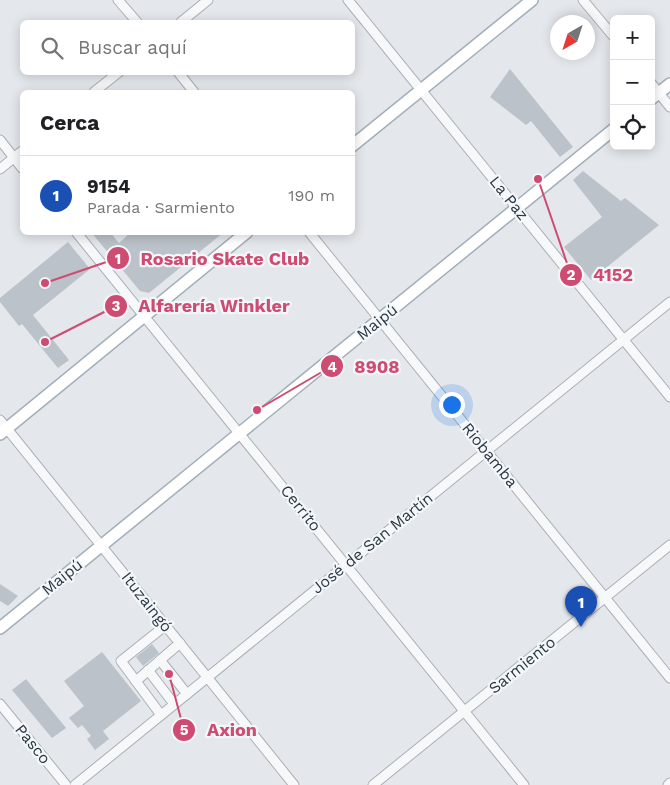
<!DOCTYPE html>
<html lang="es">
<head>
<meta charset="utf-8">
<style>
	:root { --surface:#fff; --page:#f6f6f6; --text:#202124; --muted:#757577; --line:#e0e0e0; --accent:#ce4c71 }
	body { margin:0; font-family:"Work Sans",sans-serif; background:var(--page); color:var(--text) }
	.controls { position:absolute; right:15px; top:15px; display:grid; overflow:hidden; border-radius:8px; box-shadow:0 2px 12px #0003 }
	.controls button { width:45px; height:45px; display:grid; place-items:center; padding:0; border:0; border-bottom:1px solid var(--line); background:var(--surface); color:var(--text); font:25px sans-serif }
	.compass { position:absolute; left:550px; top:15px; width:45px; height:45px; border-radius:50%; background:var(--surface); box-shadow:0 2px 12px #0003; rotate:219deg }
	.you { position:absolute; left:451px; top:404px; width:18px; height:18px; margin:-12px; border:4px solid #fff; border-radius:50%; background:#1a73e8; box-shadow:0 0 0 8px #1a73e833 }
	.badge { display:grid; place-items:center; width:32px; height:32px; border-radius:50%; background:var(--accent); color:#fff; font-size:16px; font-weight:700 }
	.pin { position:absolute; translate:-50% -41px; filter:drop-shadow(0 1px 2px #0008) }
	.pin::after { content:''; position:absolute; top:26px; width:18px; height:15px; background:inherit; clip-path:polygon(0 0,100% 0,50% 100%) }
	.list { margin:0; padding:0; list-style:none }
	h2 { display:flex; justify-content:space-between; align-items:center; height:65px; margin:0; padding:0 20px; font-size:21px }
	h2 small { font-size:16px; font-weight:400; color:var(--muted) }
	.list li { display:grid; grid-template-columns:32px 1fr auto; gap:15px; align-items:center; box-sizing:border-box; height:80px; padding:0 20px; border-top:1px solid var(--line) }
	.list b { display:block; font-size:19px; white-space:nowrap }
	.list p { margin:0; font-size:16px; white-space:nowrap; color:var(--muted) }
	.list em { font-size:16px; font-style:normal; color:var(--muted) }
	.icon { flex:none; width:28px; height:28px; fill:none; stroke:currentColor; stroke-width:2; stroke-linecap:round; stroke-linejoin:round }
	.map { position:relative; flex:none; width:670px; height:785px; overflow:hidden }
	.search { position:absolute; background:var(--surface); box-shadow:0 2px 12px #0003; left:20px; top:20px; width:335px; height:55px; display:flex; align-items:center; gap:12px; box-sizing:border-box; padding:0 18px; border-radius:8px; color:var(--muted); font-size:19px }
	.panel { position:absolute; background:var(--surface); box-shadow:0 2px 12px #0003; left:20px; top:90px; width:335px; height:145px; border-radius:8px }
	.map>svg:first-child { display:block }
</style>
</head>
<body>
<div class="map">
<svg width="670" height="785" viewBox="0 0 670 785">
	<rect width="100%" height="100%" fill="#e4e8ec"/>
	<!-- building -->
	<g fill="#bbc2c9">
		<path d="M 510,69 L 573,147 L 560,157 L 531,121 L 526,125 L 490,97 Z"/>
		<path d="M 583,171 L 621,201 L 625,198 L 659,225 L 591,280 L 564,247 L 602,217 L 573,180 Z"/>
		<path d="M 91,232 L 110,232 L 119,243 L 131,232 L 224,232 L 149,293 L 140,291 Z"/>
		<path d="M 68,242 L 90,269 L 33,315 L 69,360 L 58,368 L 22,324 L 19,326 L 0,302 L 0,298 Z"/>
		<path d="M 0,584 L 18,596 L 8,606 L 0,601 Z"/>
		<path d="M 152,644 L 159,653 L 143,666 L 136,657 Z"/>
		<path d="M 102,652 L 141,701 L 103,731 L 109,739 L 95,750 L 87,739 L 91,736 L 82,725 L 78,728 L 69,718 L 84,706 L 64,681 Z"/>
		<path d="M 26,679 L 66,728 L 52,738 L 12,690 Z"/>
	</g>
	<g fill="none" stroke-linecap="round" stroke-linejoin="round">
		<!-- minor casing -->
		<g stroke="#a9b0b6" stroke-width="11">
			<g id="minor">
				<path d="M 118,0 L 137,22"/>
				<path d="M 348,0 L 670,397"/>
				<path d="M 583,0 L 614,37"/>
				<path d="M 181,22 L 208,0"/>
				<path d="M 178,72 L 194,92"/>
				<path d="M 651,83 L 670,107"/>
				<path d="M 94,92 L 119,72"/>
				<path d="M 0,140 L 22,168"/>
				<path d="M 0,169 L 22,151"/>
				<path d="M 76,232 L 524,785"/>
				<path d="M 309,232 L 670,678"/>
				<path d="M 0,420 L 294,785"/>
				<path d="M 160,660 L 187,694"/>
				<path d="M 148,670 L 174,704"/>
				<path d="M 136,681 L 180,643"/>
				<path d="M 0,704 L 66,785"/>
				<path d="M 161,715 L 121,661 L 166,625"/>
				<path d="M 75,785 L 670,302"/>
				<path d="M 373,785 L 670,545"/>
				<path d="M 668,785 L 670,783"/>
			</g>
		</g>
		<!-- major casing -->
		<g stroke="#a3aeb8" stroke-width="14">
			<g id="major">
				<path d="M 651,99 L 670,84"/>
				<path d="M 352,146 L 532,0"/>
				<path d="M 0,434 L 247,232"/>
				<path d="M 0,628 L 614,129"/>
			</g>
		</g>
		<!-- minor -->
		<use href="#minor" stroke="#f7f8fa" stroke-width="9"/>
		<!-- major -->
		<use href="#major" stroke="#fff" stroke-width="11"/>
	</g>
	<g text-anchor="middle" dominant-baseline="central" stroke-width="4.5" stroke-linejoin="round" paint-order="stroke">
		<!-- street labels -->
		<g font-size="16" fill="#2b3844" stroke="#f4f7f9">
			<text transform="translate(509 198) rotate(51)">La Paz</text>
			<text transform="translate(377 322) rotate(-39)">Maipú</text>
			<text transform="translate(490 455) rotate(51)">Riobamba</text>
			<text transform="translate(301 508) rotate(51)">Cerrito</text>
			<text transform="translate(372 543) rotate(-39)">José de San Martín</text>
			<text transform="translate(62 577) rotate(-39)">Maipú</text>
			<text transform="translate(147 602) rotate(52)">Ituzaingó</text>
			<text transform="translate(522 665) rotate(-39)">Sarmiento</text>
			<text transform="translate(33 744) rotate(51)">Pasco</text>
		</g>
	</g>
	<!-- callouts -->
	<path fill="none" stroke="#ce4c71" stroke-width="2" d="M45 283L118 258M538 179L571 275M45 342L116 306M257 410L332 366M169 674L184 730"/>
	<g fill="#ce4c71" stroke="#f4f7f9" stroke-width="2">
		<circle cx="45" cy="283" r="5"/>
		<circle cx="538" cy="179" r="5"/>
		<circle cx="45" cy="342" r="5"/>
		<circle cx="257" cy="410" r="5"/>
		<circle cx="169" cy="674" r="5"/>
		<circle cx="118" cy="258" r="12"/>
		<circle cx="571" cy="275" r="12"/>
		<circle cx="116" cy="306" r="12"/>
		<circle cx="332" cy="366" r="12"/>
		<circle cx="184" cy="730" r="12"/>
	</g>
	<g font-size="15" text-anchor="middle" font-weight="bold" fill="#fff">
		<text x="118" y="264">1</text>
		<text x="571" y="280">2</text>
		<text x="116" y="311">3</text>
		<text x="332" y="372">4</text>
		<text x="184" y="735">5</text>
	</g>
	<g font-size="18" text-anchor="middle" font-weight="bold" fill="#ce4c71" stroke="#f4f7f9" stroke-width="4.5" stroke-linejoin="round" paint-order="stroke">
		<text x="225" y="265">Rosario Skate Club</text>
		<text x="613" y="281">4152</text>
		<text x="214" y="312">Alfarería Winkler</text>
		<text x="377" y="373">8908</text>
		<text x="232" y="736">Axion</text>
	</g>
</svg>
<div class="controls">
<button>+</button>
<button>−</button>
<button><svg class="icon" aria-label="locate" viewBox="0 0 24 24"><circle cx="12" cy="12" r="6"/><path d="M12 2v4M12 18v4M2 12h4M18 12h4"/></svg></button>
</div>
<svg class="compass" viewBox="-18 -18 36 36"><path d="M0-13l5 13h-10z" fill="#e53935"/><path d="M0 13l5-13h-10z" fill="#757577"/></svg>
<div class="you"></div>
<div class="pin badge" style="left:581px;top:627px;background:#1a4fb4">1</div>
<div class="search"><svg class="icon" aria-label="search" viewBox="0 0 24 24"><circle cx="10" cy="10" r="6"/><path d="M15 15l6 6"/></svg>Buscar aquí</div>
<section class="panel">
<h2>Cerca<small></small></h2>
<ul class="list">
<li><span class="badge" style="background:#1a4fb4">1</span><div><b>9154</b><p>Parada · Sarmiento</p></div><em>190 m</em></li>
</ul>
</section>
</div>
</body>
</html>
